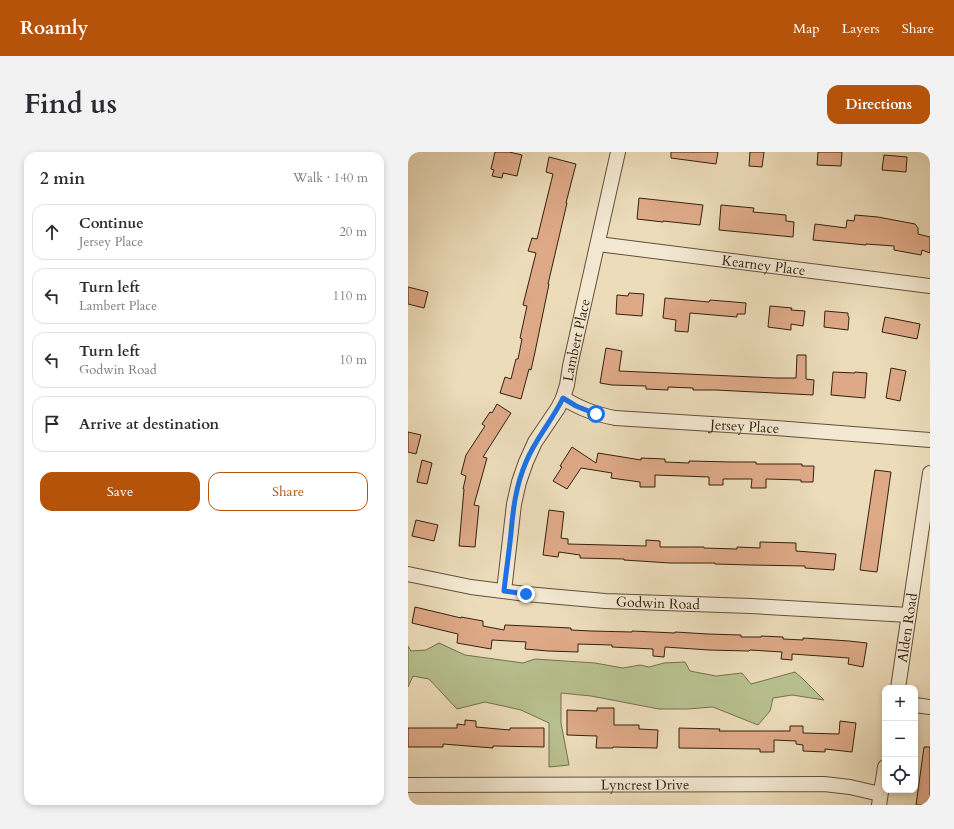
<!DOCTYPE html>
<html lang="en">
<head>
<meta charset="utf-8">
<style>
	:root { --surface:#fff; --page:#f2f2f3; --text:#2b2b33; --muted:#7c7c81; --line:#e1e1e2; --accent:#b45309 }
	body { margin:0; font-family:Cardo,serif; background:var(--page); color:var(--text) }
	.controls { position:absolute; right:12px; bottom:12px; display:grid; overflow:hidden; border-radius:8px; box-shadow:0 2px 6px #0003 }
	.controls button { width:36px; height:36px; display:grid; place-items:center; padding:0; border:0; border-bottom:1px solid var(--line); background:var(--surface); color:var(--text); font:20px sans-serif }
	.stop { position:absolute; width:12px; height:12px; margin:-9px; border:3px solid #1a73e8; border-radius:50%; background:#fff }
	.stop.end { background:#1a73e8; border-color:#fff; box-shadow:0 1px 4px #0008 }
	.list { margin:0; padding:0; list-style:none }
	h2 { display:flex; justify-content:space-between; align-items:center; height:52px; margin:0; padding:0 16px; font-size:17px }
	h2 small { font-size:13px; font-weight:400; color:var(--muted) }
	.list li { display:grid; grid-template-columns:26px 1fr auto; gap:12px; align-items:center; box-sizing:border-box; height:56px; margin:0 8px 8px; padding:0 8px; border:1px solid var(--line); border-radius:12px }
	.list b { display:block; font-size:15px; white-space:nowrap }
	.list p { margin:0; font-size:13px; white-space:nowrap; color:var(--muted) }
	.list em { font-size:13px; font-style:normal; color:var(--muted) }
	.actions { display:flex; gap:8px; padding:12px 16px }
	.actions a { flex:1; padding:9px 0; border:1px solid var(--accent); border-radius:12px; text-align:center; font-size:14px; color:var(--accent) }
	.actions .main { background:var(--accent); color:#fff }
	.icon { flex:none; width:22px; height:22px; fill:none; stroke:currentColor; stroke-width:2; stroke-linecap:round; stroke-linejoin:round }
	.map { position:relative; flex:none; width:522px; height:653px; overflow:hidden; border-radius:12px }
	header { display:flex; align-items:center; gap:24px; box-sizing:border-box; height:56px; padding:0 20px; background:var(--accent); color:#fff }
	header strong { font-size:19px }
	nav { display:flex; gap:22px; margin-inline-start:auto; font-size:14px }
	.intro { display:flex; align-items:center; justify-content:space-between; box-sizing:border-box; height:96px; padding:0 24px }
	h1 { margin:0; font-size:28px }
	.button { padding:10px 18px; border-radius:12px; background:var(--accent); color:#fff; font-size:14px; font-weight:700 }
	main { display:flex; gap:24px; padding:0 24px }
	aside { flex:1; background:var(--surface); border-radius:12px; box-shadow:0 2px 6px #0003 }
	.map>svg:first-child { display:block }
</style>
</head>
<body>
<header>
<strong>Roamly</strong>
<nav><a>Map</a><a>Layers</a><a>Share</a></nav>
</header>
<div class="intro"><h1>Find us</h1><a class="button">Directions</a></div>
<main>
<aside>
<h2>2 min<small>Walk · 140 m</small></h2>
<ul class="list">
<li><svg class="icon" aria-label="ahead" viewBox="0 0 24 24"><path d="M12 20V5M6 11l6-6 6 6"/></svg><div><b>Continue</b><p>Jersey Place</p></div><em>20 m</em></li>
<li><svg class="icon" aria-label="left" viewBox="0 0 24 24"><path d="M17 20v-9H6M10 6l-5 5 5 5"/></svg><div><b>Turn left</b><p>Lambert Place</p></div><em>110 m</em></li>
<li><svg class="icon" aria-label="left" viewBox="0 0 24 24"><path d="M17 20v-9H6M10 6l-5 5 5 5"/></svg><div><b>Turn left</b><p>Godwin Road</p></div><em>10 m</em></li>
<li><svg class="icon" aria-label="arrive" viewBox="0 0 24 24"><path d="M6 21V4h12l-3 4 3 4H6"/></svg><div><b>Arrive at destination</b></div></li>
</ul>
<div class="actions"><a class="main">Save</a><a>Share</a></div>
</aside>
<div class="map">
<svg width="522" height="653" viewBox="0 0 522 653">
	<rect width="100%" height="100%" fill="#ecdcba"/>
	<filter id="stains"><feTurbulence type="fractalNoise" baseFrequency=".005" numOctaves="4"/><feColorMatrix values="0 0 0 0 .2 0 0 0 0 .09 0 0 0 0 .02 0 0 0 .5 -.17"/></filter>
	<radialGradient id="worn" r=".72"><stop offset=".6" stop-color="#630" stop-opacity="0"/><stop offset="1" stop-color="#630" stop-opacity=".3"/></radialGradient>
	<!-- green -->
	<path fill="#b8c08f" stroke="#77704f" d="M 31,491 L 57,503 L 115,511 L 127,507 L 187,511 L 215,516 L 232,513 L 241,515 L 256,511 L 277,510 L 282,519 L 308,524 L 334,521 L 343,532 L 387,520 L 395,527 L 416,548 L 384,543 L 365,546 L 362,559 L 350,573 L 305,555 L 279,557 L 251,557 L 183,544 L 153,541 L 153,571 L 161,613 L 141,615 L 141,571 L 113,558 L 77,550 L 49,557 L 21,527 L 5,524 L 0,535 L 0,494 L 3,499 L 18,498 Z"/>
	<!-- building -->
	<g fill="#dea987" stroke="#36210f">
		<path d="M 87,0 L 101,0 L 114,3 L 109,24 L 95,21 L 94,26 L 84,24 L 86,18 L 83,17 Z"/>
		<path d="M 263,0 L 310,0 L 308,12 L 263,6 Z"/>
		<path d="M 342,0 L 356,0 L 354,15 L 341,14 Z"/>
		<path d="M 410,0 L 434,0 L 433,14 L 409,13 Z"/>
		<path d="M 476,3 L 499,5 L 498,20 L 474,18 Z"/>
		<path d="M 141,5 L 168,12 L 158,51 L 159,51 L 140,132 L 141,132 L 127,200 L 123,218 L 121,217 L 113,247 L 92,241 L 97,225 L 103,227 L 108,207 L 110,207 L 114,187 L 112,186 L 119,154 L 115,153 L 128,101 L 120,99 L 124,86 L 129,87 L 145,22 L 138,20 Z"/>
		<path d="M 231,46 L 295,53 L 292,73 L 255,69 L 255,70 L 229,67 Z"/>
		<path d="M 313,53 L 346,56 L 345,60 L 378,63 L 378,69 L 386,70 L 385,85 L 311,78 Z"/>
		<path d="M 447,63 L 470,65 L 507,72 L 510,76 L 510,82 L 522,85 L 522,101 L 514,98 L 513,103 L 486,98 L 486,94 L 458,92 L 458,93 L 405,88 L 407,72 L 438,76 L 439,68 L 446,69 Z"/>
		<path d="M 0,135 L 20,140 L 16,156 L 0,152 Z"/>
		<path d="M 221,141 L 236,142 L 234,164 L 208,162 L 209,143 L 220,144 Z"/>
		<path d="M 257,146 L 301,150 L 302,148 L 338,151 L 337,162 L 329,162 L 329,165 L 282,161 L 280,180 L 267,179 L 268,168 L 255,166 Z"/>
		<path d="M 362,154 L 384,156 L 383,158 L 397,159 L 395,174 L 383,172 L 383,178 L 360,175 Z"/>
		<path d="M 417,159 L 440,161 L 440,164 L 441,165 L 440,178 L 416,175 Z"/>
		<path d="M 477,165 L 512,172 L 509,187 L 474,180 Z"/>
		<path d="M 198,196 L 214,199 L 211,219 L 368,226 L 388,226 L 389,203 L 398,203 L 398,227 L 406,228 L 405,243 L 308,238 L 285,238 L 285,236 L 260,235 L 260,238 L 238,237 L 238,234 L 204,233 L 192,231 Z"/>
		<path d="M 483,216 L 498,219 L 492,249 L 478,246 Z"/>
		<path d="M 425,220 L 447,221 L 447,220 L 459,221 L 457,246 L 423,243 Z"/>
		<path d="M 89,252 L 103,261 L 75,305 L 79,306 L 66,353 L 71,354 L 67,395 L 51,394 L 56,337 L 55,337 L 58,324 L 53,322 L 58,303 L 77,274 L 74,272 L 82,260 L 84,261 Z"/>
		<path d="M 0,280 L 13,283 L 8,302 L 0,300 Z"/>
		<path d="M 164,295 L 188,311 L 190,301 L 233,308 L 233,306 L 257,307 L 257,310 L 281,311 L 281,309 L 324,310 L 348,310 L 348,312 L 394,312 L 394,314 L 406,314 L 405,330 L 393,330 L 393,328 L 358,327 L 358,336 L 343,336 L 344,327 L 315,327 L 315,333 L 301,333 L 301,325 L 247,323 L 247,335 L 232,335 L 232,330 L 203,326 L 204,321 L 173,316 L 159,337 L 145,329 L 154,315 L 152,314 Z"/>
		<path d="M 14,308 L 24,311 L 19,332 L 9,330 Z"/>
		<path d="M 467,318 L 483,320 L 469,420 L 452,418 Z"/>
		<path d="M 141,358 L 156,360 L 153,386 L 160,387 L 160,392 L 238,394 L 238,388 L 252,389 L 252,395 L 296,395 L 296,396 L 329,397 L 329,395 L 352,396 L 352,390 L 388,391 L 388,399 L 428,402 L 426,418 L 397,416 L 397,414 L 343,413 L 307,412 L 307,411 L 262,411 L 216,408 L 216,407 L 172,406 L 172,403 L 151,400 L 150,405 L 135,403 Z"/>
		<path d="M 8,368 L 30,373 L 26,389 L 4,384 Z"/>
		<path d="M 7,455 L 53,466 L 53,465 L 75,469 L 75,474 L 96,478 L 97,473 L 163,476 L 163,478 L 183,479 L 224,480 L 224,479 L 267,481 L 267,480 L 300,482 L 333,483 L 333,485 L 353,485 L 353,484 L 375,485 L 375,487 L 395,488 L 395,486 L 441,489 L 459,491 L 455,515 L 440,512 L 441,506 L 384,502 L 384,508 L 373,507 L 374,500 L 342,498 L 341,499 L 301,498 L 257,495 L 256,505 L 245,504 L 245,497 L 204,495 L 204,493 L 170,492 L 170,500 L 140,499 L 117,497 L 118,490 L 84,488 L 83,497 L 49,491 L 50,482 L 4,471 Z"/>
		<path d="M 189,556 L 206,556 L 206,573 L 231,573 L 231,577 L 250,578 L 249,596 L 205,595 L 205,596 L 188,596 L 189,584 L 159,583 L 159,558 L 189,559 Z"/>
		<path d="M 57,568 L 68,569 L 68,575 L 102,578 L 102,576 L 136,576 L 136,595 L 85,594 L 85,596 L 35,592 L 35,595 L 0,595 L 0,576 L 49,576 L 49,572 L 57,573 Z"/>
		<path d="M 432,569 L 448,571 L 444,600 L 417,597 L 417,600 L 395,599 L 395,593 L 388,592 L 388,589 L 366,588 L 366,600 L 352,600 L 352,597 L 271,596 L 271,576 L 312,577 L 311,579 L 382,579 L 382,574 L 395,574 L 395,581 L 431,582 Z"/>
		<path d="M 516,595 L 522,595 L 522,653 L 508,653 Z"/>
	</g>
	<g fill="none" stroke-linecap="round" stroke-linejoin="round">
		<!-- street casing -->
		<g stroke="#64503a" stroke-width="16">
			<g id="street">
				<path id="s1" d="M 190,92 L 522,134"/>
				<path id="s2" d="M 155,246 C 173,257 187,262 207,266 L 368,276 L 522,288"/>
				<path id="s3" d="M 0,422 L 63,435 L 118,442 L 197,449 L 343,454 L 501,463"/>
				<path id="s4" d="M 96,439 L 106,352 L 111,330 L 118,310 L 127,290 L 150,256 L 155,246 L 159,233 L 162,214 L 210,0"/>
				<path id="s5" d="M 490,536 L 522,321"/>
				<path d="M 507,553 L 522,555"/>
				<path id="s6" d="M 0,633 L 416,632 L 442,635 L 472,642"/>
				<path d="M 471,653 L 477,615"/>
			</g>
		</g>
		<!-- street -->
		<use href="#street" stroke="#f3e8d2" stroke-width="14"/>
	</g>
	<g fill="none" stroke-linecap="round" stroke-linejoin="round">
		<!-- route -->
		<path stroke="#1a73e8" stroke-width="5" d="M 118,442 L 96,439 C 98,420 101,401 103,381 C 105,357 108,333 118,310 C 127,287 144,269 155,246 L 168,254 L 188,262"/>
	</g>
	<g text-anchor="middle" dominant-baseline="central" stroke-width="3.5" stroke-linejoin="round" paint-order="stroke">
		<!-- street labels -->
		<g font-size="14" fill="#36210f" stroke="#f3e8d2">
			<text stroke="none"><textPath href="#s1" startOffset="167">Kearney Place</textPath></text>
			<text stroke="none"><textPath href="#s4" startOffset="265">Lambert Place</textPath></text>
			<text stroke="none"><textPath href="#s2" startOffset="186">Jersey Place</textPath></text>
			<text stroke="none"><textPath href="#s3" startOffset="252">Godwin Road</textPath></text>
			<text stroke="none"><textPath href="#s5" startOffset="61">Alden Road</textPath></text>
			<text stroke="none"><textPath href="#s6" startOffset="237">Lyncrest Drive</textPath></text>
		</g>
	</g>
	<rect width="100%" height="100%" filter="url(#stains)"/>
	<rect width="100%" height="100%" fill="url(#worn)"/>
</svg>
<div class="controls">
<button>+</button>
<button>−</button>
<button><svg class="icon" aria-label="locate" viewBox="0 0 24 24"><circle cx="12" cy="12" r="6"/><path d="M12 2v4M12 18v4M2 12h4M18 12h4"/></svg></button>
</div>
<div class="stop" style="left:188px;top:262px"></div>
<div class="stop end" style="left:118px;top:442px"></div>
</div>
</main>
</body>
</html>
